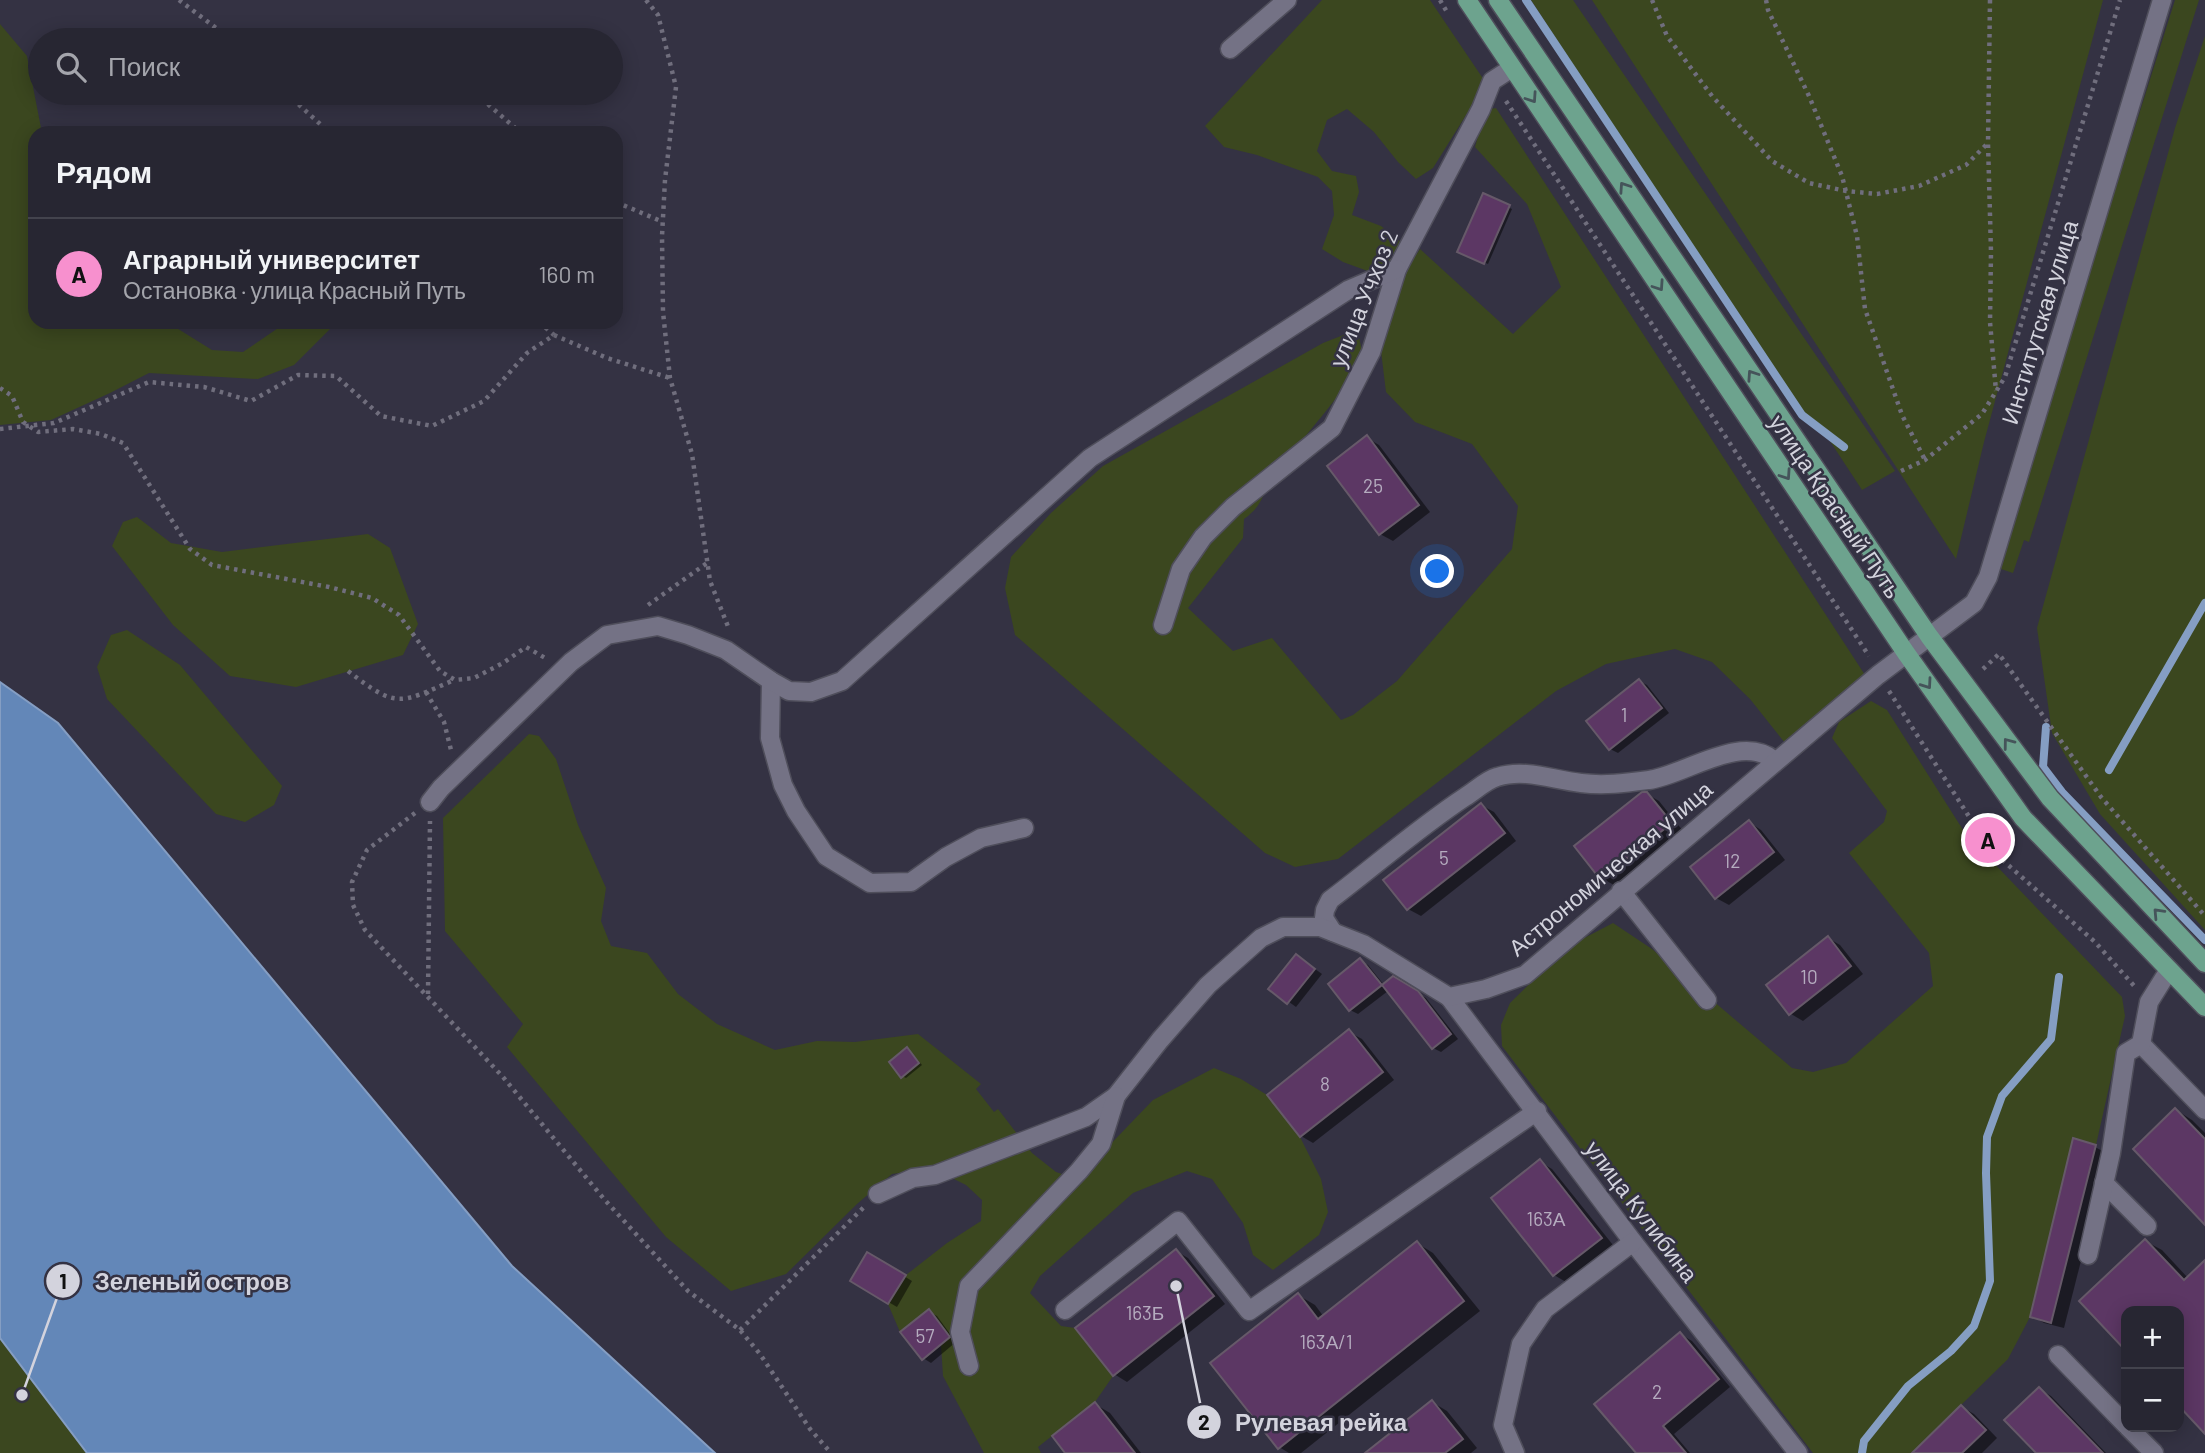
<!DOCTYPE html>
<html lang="ru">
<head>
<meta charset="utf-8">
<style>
	:root { --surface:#272632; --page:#33323e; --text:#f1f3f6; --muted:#a4a5ac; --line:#43434d; --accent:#f790ce }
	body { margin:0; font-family:Barlow,sans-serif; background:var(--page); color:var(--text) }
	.controls { position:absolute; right:21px; bottom:21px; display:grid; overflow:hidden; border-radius:14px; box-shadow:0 4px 18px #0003 }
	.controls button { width:63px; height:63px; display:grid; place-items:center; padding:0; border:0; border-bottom:2px solid var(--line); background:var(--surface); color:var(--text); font:35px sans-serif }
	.you { position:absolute; left:1438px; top:572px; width:24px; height:24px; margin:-18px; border:5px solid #fff; border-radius:50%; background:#1a73e8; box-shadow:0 0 0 10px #1a73e833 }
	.badge { display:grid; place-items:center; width:46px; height:46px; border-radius:50%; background:var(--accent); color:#111; font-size:23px; font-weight:700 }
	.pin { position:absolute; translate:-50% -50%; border:4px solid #fff; box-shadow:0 2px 7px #0006 }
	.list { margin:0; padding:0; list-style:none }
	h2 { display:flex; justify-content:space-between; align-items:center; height:91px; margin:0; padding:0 28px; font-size:30px }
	h2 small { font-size:23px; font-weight:400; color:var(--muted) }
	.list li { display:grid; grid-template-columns:46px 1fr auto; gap:21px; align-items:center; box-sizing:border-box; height:112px; padding:0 28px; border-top:2px solid var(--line) }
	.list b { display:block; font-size:26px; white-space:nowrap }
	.list p { margin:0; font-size:23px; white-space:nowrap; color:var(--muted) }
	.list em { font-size:23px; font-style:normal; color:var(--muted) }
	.icon { flex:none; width:38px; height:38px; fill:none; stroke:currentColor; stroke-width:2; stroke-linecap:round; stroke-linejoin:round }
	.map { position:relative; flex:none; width:2205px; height:1453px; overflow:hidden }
	.search { position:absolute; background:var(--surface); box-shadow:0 4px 18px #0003; left:28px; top:28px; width:595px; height:77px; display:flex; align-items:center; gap:18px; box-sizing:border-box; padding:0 24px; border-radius:38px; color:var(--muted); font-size:26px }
	.panel { position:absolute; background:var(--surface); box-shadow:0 4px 18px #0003; left:28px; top:126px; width:595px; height:203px; border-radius:21px }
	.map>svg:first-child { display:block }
</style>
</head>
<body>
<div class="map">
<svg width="2205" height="1453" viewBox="0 0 2205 1453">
	<rect width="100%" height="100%" fill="#343243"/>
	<!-- green -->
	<g fill="#3b471f">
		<path d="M 1322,0 L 1430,0 L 1486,83 L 1433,168 L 1416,179 L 1398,162 L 1374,132 L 1347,109 L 1327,120 L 1317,151 L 1332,171 L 1356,176 L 1359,192 L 1352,215 L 1381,226 L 1400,241 L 1384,277 L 1343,262 L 1322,249 L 1334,215 L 1332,191 L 1318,177 L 1257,155 L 1224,147 L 1205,126 Z"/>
		<path d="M 1531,0 L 1573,0 L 1895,471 L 1862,490 L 1824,432 L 1799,411 Z"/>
		<path d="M 1592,0 L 2103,0 L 1984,442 L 1956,559 Z"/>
		<path d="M 2175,0 L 2199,0 L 2029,542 L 2024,540 L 2013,573 L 2001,569 L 2010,539 L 2006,537 Z"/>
		<path d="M 0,24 L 27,56 L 42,133 L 35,133 L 35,322 L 167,322 L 212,350 L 243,352 L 287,322 L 337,322 L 294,365 L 258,379 L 149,373 L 110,393 L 51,420 L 0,425 Z"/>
		<path d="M 2205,36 L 2205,930 L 2100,814 L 2052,733 L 2037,628 L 2175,128 Z"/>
		<path d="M 1496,108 L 1865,675 L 1785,743 L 1750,699 L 1712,662 L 1675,649 L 1606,664 L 1556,691 L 1338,859 L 1295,867 L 1265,853 L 1015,635 L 1005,588 L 1011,557 L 1051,513 L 1103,466 L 1323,343 L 1346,334 L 1359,337 L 1363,356 C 1340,401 1304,434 1275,475 C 1261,493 1265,504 1244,519 L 1243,538 L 1188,608 L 1233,651 L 1272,638 L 1341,720 L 1353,715 L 1397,681 L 1512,549 L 1518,506 L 1472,444 L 1415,422 L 1386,392 L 1380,343 L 1402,276 L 1420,249 L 1513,334 L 1561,287 L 1527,204 L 1475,147 L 1485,110 Z"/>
		<path d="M 137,517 L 171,543 L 222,552 L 368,534 L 390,548 L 418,624 L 403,655 L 296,687 L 230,676 L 173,625 L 112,546 L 123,522 Z"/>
		<path d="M 127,630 L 180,665 L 282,786 L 274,805 L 245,822 L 216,814 L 107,699 L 97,667 L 111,635 Z"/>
		<path d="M 1871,701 L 1887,710 L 1965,833 L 2122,997 L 2125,1016 L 2096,1145 L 2073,1138 L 2030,1317 L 2008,1359 L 1912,1453 L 1813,1453 L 1502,1046 L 1501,1025 L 1510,1003 L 1567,947 L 1613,923 L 1652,949 L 1792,1068 L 1813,1072 L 1846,1063 L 1933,986 L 1929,953 L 1849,853 L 1884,822 L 1887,811 L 1832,738 L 1839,722 Z"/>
		<path d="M 529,734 L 539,736 L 556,759 L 578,825 L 606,888 L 601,921 L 611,946 L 647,953 L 678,994 L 717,1024 L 775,1050 L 817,1041 L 855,1042 L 918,1034 L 981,1084 L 976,1089 L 994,1112 L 998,1109 L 1032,1153 L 1056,1172 L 1077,1179 L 1153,1100 L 1214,1068 L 1241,1079 L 1267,1095 L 1300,1137 L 1321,1179 L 1328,1212 L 1319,1235 L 1273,1270 L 1253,1255 L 1243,1223 L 1212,1179 L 1187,1171 L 1133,1193 L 1040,1276 L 1030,1293 L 1061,1326 L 1075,1328 L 1113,1376 L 1095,1402 L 1038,1447 L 1041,1453 L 984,1453 L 943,1376 L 941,1345 L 950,1336 L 929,1310 L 900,1332 L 888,1304 L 906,1275 L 947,1243 L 981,1221 L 982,1200 L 966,1185 L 932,1168 L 892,1174 L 857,1204 L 786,1274 L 731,1291 L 666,1237 L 507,1047 L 523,1024 L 445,931 L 443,818 Z"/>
		<path d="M 0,1338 L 87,1453 L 0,1453 Z"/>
	</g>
	<!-- water -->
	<path fill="#6387b8" stroke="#859ec3" stroke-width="2" d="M 0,682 L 58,723 L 512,1266 L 715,1453 L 87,1453 L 0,1338 Z"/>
	<!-- shadow -->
	<g fill="#0007">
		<path d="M 1484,196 L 1512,209 L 1488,264 L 1462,253 Z"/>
		<path d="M 1367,438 L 1379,445 L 1430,512 L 1393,541 L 1380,534 Z"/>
		<path d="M 1639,681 L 1647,685 L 1669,713 L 1618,753 L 1610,749 Z"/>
		<path d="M 1647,794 L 1659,801 L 1683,831 L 1614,885 L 1601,878 L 1577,846 Z"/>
		<path d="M 1481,805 L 1494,812 L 1516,841 L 1421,916 L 1408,909 Z"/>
		<path d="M 1749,822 L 1761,830 L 1785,860 L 1729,905 L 1716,898 Z"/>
		<path d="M 1828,938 L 1840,945 L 1863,974 L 1803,1021 L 1791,1014 L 1768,985 Z"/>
		<path d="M 1304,961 L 1322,974 L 1296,1007 L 1271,989 Z"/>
		<path d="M 1360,961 L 1368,965 L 1384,985 L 1394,978 L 1426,998 L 1458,1039 L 1441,1052 L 1433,1048 L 1388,991 L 1358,1014 L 1350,1010 Z"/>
		<path d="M 1349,1032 L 1362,1039 L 1394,1080 L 1313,1143 L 1301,1136 Z"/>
		<path d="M 910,1051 L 922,1065 L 906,1078 L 902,1076 Z"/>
		<path d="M 2176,1110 L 2192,1120 L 2205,1133 L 2205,1222 Z"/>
		<path d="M 2095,1147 L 2108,1154 L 2064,1328 L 2044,1323 L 2032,1316 Z"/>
		<path d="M 1540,1162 L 1552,1169 L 1613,1245 L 1566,1282 L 1554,1275 Z"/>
		<path d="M 2145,1241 L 2162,1250 L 2188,1278 L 2205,1263 L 2205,1432 L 2184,1410 L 2179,1415 L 2179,1311 L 2126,1311 L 2126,1348 L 2081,1301 Z"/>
		<path d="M 1417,1243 L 1433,1253 L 1480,1311 L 1301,1453 L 1289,1453 L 1279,1447 L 1298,1295 L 1315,1305 L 1324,1317 Z"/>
		<path d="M 1176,1251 L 1188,1258 L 1225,1304 L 1127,1382 L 1114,1374 Z"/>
		<path d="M 868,1254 L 912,1281 L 897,1307 L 852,1281 Z"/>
		<path d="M 929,1312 L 937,1316 L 956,1342 L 931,1363 L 923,1358 Z"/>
		<path d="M 1680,1334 L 1692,1341 L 1730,1387 L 1674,1434 L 1690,1453 L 1638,1453 Z"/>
		<path d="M 2039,1389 L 2051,1396 L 2106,1453 L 2039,1453 Z"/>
		<path d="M 1432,1402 L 1447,1411 L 1477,1448 L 1471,1453 L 1368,1453 Z"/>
		<path d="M 1095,1404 L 1110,1413 L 1141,1453 L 1067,1453 Z"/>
		<path d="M 1962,1407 L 1974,1414 L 1997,1438 L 1982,1453 L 1914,1453 Z"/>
	</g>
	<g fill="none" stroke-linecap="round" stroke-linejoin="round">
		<!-- stream -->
		<g stroke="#859ec3" stroke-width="8">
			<path d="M 1526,0 L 1802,415 L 1844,447"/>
			<path d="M 2046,727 L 2043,767 L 2062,792 L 2205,940"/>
			<path d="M 2109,770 L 2205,603"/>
			<path d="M 1862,1453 L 1864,1441 L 1908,1386 L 1951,1351 L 1974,1326 L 1990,1281 L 1986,1173 L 1987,1137 L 2002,1096 L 2051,1039 L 2059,977"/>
		</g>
	</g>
	<!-- building -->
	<g fill="#5c3764" stroke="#665969" stroke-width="2">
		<path d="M 1483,193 L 1510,205 L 1484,264 L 1457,252 Z"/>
		<path d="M 1367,435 L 1419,505 L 1379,535 L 1327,466 Z"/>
		<path d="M 1639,679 L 1662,708 L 1609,750 L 1586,721 Z"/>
		<path d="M 1642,792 L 1647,792 L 1672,823 L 1600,879 L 1574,846 Z"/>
		<path d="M 1481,803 L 1505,833 L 1407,910 L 1383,880 Z"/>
		<path d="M 1749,820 L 1774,852 L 1715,899 L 1690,867 Z"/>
		<path d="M 1828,936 L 1851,966 L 1789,1015 L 1766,985 Z"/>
		<path d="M 1296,954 L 1315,969 L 1287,1004 L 1268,989 Z"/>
		<path d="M 1360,958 L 1382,985 L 1349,1011 L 1328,984 Z"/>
		<path d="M 1393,976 L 1418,991 L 1451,1034 L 1432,1049 L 1382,985 Z"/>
		<path d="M 1349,1029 L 1383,1072 L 1300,1137 L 1267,1095 Z"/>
		<path d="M 907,1047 L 919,1063 L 901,1078 L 889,1062 Z"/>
		<path d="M 2175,1108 L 2205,1139 L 2205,1225 L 2133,1149 Z"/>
		<path d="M 2073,1138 L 2096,1145 L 2051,1323 L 2030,1317 Z"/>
		<path d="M 1540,1159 L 1602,1238 L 1553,1276 L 1491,1198 Z"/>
		<path d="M 2145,1239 L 2184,1280 L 2205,1260 L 2205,1434 L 2179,1406 L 2179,1311 L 2126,1311 L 2126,1351 L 2079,1301 Z"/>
		<path d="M 1417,1241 L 1464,1301 L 1278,1449 L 1210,1363 L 1298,1293 L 1318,1319 Z"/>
		<path d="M 1176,1249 L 1214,1296 L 1113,1376 L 1075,1328 Z"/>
		<path d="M 867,1252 L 906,1275 L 888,1304 L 850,1281 Z"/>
		<path d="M 929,1309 L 950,1337 L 922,1360 L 900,1332 Z"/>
		<path d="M 1680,1332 L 1719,1379 L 1663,1426 L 1686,1453 L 1636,1453 L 1594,1404 Z"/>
		<path d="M 2039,1387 L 2103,1453 L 2036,1453 L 2004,1420 Z"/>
		<path d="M 1432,1400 L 1463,1439 L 1445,1453 L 1365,1453 Z"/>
		<path d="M 1095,1402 L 1135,1453 L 1065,1453 L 1052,1436 Z"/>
		<path d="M 1961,1405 L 1986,1430 L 1962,1453 L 1912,1453 Z"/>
	</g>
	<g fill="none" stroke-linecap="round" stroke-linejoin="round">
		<!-- minor casing -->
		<g stroke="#4f4e5b" stroke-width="21">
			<g id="minor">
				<path d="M 1230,49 L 1287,0"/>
				<path d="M 1163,625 L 1181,569 L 1203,537 L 1233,507 L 1332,428 L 1371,352 L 1397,269 L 1481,109 L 1492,81 L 1512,68"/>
				<path d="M 771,681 L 770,738 L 783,785 L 796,811 L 826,856 L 870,883 L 911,882 L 946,857 L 981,838 L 1024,828"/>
				<path d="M 430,802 L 441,788 L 571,662 L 607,635 L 658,626 L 688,635 L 726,650 L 771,681 L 789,691 L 811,692 L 842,681 L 1090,458 L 1348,290 L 1397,269"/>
				<path d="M 1621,891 L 1707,1000"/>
				<path d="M 1333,932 L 1324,918 L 1325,910 L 1330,900 C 1375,866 1418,828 1465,797 C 1475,791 1486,780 1497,777 C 1525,768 1553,780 1581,783 C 1604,786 1626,783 1649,780 C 1685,775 1742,732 1775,761"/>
				<path d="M 1449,997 L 1633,1242 L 1798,1453"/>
				<path d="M 2141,1044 L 2205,1110"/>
				<path d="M 2104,1183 L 2147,1226"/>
				<path d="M 878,1194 L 913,1178 L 935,1175 L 1086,1117 L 1116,1096 L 1160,1040 L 1208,985 L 1261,938 L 1283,927 L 1320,927 L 1363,944 L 1449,997 L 1486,989 L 1525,975 L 1878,675 L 1974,603 L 1988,577 L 2162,0"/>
				<path d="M 2088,1255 L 2111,1153 L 2126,1053 L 2141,1044 L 2149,1002 L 2169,970"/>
				<path d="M 1065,1310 L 1178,1221 L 1249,1311 L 1537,1111"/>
				<path d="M 2058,1355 L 2126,1425"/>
				<path d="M 969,1366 L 960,1332 L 969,1286 L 1079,1171 L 1101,1144 L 1116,1096"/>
				<path d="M 2128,1427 L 2154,1453"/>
				<path d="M 1515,1453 L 1503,1425 L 1521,1344 L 1545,1309 L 1633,1242"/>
			</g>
		</g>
		<!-- major casing -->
		<g stroke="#4f4e5b" stroke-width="21">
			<g id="major">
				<path d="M 1467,0 L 1906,653 L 2023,818 L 2205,1007"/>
				<path d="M 1498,0 L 1929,636 L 2050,798 L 2205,963"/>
			</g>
		</g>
		<!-- path -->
		<g stroke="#706e7d" stroke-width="4.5" stroke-dasharray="3.5 5" stroke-linecap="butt">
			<path d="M 179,0 L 232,40"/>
			<path d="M 646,0 L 658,15 L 676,87 L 665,180 L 662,236 L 663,312 L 670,378 L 692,454 L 710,581 L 729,629"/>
			<path d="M 1440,0 L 1447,12"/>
			<path d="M 1652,0 L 1667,36 L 1712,96 L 1772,161 L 1809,183 L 1846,191 L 1877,194 L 1919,186 L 1966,165 L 1988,143"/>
			<path d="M 1766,0 L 1768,10 L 1809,96 L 1842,176 L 1857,236 L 1865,309 L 1902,415 L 1925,460"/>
			<path d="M 1990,0 L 1988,143 L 1991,252 L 1990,322 L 1996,391"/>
			<path d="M 341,40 L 351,33 L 392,32 L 407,40"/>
			<path d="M 286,93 L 330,133"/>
			<path d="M 475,93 L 521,133"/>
			<path d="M 1506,101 L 1869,656"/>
			<path d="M 616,202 L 663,222"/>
			<path d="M 539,322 L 554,335"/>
			<path d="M 0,388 L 12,396 L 23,422 L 38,432 L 73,429 L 101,434 L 123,443 L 190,549 L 212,565 L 329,587 L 372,598 L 399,615 L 440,671 L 455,680 L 474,678 L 503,663 L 526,647 L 547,659"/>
			<path d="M 0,429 L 54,423 L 149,382 L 204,387 L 251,401 L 298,375 L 336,376 L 381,416 L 432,426 L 484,401 L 527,353 L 554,335 L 607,358 L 670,378"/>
			<path d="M 1901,471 L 1925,460 L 1982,414 L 2005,377 L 2120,0"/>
			<path d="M 648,605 L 707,563"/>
			<path d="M 1983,669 L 1999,654 L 2101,797 L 2205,916"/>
			<path d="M 348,671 C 397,709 399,704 454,680"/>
			<path d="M 1889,691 L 1989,848 L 2095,942 L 2136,988"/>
			<path d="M 426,692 L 444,722 L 451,750"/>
			<path d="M 415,813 L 367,850 L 352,882 L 353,905 L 365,930 L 503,1077 L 604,1199 L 688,1291 L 740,1330 L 760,1354 L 810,1429 L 831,1453"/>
			<path d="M 428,994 L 430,821"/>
			<path d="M 740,1330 L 864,1207"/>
		</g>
		<!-- minor -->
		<use href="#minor" stroke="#747285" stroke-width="18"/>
		<!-- major -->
		<use href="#major" stroke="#6da38e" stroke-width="18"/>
	</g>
	<!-- one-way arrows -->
	<defs><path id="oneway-chevron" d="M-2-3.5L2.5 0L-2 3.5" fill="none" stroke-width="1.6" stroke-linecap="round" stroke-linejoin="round" transform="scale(1.75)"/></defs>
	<g stroke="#45545a">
		<use href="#oneway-chevron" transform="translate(1532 98) rotate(56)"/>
		<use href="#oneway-chevron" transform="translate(1624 187) rotate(-124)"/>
		<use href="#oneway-chevron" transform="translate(1659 286) rotate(56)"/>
		<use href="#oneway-chevron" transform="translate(1752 375) rotate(-124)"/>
		<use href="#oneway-chevron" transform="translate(1786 475) rotate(56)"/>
		<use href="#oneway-chevron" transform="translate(1927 684) rotate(55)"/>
		<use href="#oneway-chevron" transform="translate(2008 743) rotate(-127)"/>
		<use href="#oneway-chevron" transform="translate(2158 913) rotate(-133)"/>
	</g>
	<g text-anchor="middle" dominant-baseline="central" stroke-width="5" stroke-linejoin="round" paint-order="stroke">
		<!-- number labels -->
		<g font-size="19" fill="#b5acbf">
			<text x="1373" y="485">25</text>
			<text x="1624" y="714">1</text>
			<text x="1444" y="857">5</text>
			<text x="1732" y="860">12</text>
			<text x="1809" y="976">10</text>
			<text x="1325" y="1083">8</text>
			<text x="1546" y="1218">163А</text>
			<text x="1145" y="1312">163Б</text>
			<text x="925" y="1335">57</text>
			<text x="1326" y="1341">163А/1</text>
			<text x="1657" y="1391">2</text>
		</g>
		<!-- street labels -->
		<g font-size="23" fill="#d3d3dd" stroke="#343243">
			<text transform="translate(1363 298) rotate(-68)">улица Учхоз 2</text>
			<text transform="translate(2039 322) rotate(-73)">Институтская улица</text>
			<text transform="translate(1836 506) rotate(56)">улица Красный Путь</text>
			<text transform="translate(1610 868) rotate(-40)">Астрономическая улица</text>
			<text transform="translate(1642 1211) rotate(53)">улица Кулибина</text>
		</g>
	</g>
	<!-- callouts -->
	<path fill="none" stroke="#d3d3dd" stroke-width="2.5" d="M22 1395L63 1281M1176 1286L1204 1422"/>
	<g fill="#d3d3dd" stroke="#343243" stroke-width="2.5">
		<circle cx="22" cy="1395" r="7"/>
		<circle cx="1176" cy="1286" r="7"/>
		<circle cx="63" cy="1281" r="18"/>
		<circle cx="1204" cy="1422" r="18"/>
	</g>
	<g font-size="21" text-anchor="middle" font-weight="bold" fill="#111">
		<text x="63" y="1289">1</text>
		<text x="1204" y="1430">2</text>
	</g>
	<g font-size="24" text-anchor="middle" font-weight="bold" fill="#d3d3dd" stroke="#343243" stroke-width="5" stroke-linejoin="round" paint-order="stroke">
		<text x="192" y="1290">Зеленый остров</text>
		<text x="1321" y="1431">Рулевая рейка</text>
	</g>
</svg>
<div class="controls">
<button>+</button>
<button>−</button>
</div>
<div class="you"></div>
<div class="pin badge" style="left:1988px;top:840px">A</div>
<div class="search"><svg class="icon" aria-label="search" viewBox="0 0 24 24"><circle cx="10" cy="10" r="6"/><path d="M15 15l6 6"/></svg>Поиск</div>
<section class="panel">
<h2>Рядом<small></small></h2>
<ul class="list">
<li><span class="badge">A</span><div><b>Аграрный университет</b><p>Остановка · улица Красный Путь</p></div><em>160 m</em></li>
</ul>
</section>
</div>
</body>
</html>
